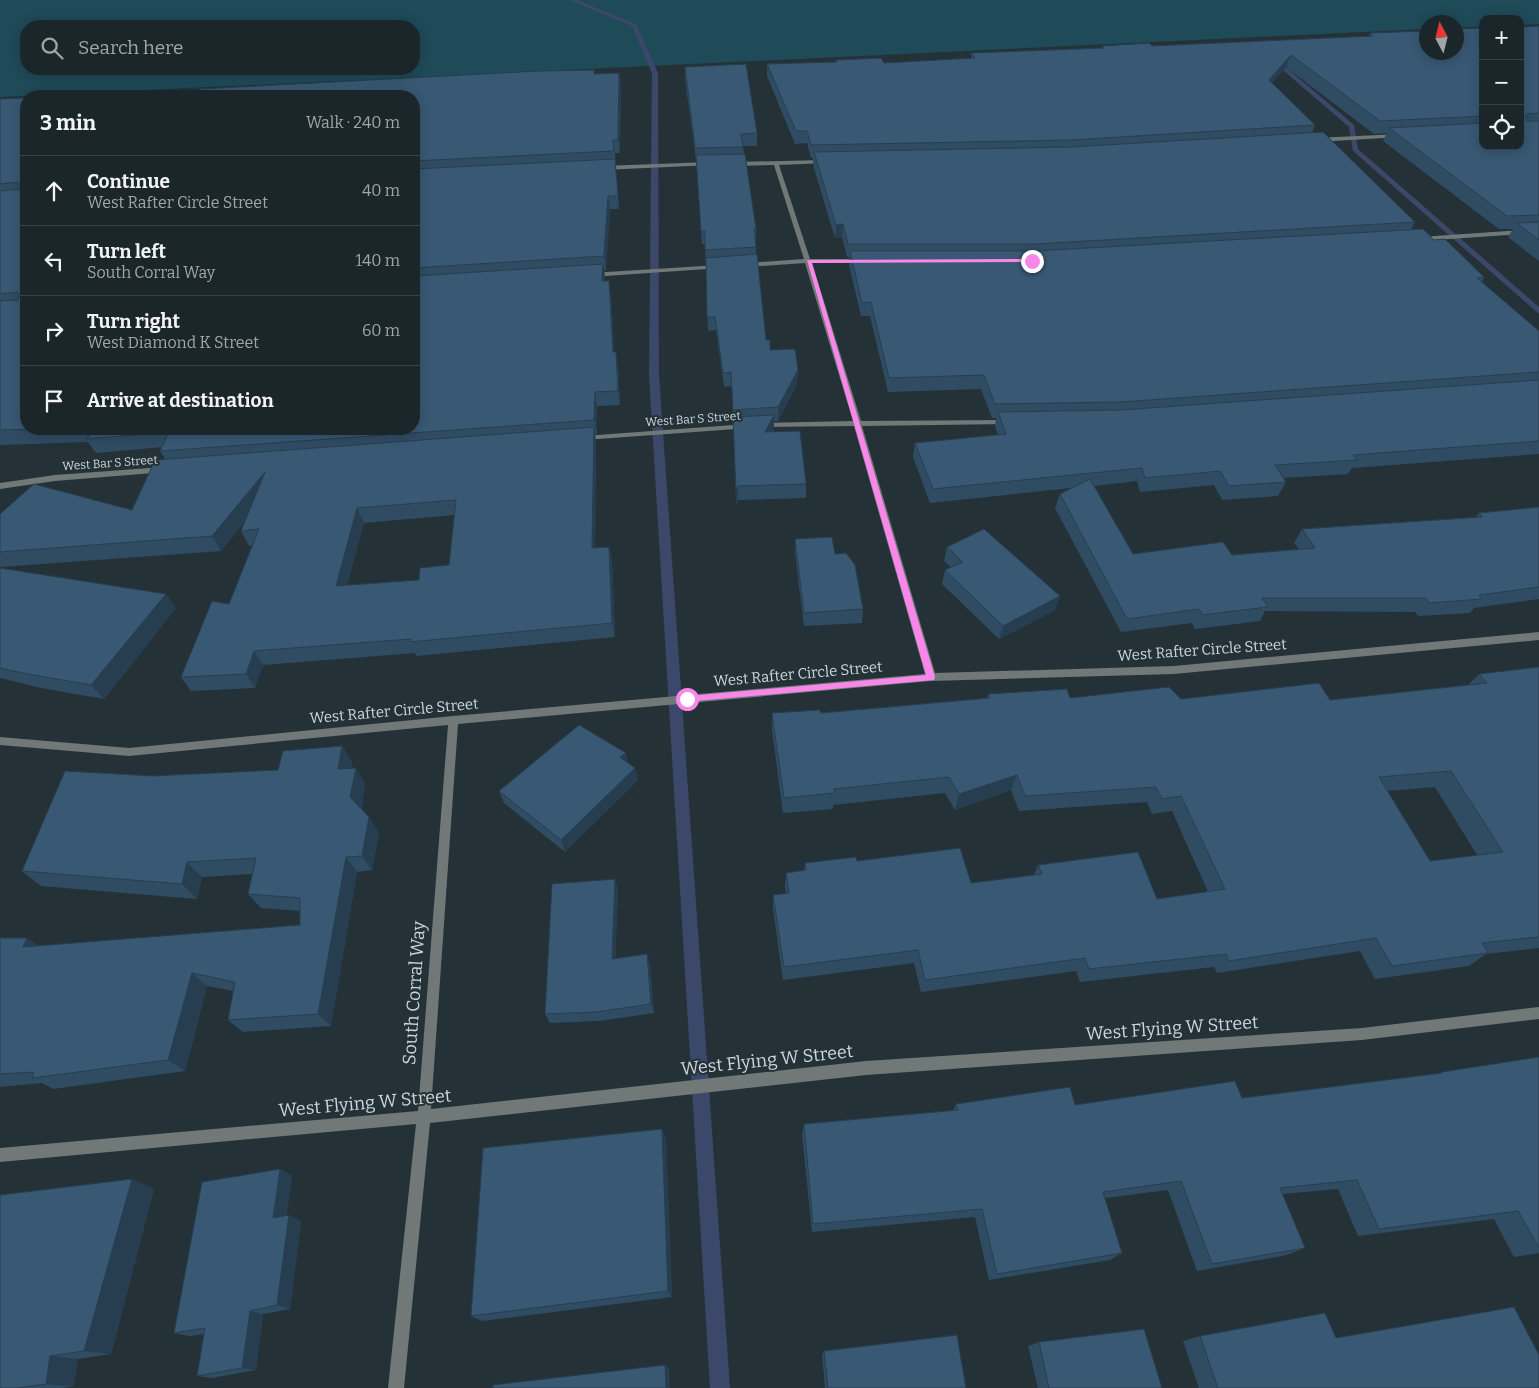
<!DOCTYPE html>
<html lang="en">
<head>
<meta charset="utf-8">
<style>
	:root { --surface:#1b262a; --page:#242e32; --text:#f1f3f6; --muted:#a0a5a8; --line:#394347 }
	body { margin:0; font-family:Bitter,serif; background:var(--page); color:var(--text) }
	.controls { position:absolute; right:15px; top:15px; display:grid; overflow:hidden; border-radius:10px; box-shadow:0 2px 12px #0003 }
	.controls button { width:45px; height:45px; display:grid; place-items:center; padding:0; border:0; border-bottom:1px solid var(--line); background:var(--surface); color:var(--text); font:25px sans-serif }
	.compass { position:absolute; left:1419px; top:15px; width:45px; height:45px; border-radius:50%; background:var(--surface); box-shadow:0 2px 12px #0003; rotate:353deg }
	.stop { position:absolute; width:15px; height:15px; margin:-11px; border:4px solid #f987e9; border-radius:50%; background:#fff }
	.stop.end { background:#f987e9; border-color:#fff; box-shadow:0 1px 5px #0008 }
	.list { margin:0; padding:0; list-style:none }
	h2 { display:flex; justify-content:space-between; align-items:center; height:65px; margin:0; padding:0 20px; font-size:21px }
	h2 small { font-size:16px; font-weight:400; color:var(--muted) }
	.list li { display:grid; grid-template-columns:32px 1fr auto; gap:15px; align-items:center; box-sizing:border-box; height:70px; padding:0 20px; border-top:1px solid var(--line) }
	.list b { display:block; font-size:19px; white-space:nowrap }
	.list p { margin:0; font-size:16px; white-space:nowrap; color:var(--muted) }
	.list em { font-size:16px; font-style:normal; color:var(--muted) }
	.icon { flex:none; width:28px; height:28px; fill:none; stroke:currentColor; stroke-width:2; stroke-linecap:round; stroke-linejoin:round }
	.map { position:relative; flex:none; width:1539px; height:1388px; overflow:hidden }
	.search { position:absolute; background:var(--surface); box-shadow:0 2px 12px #0003; left:20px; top:20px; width:400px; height:55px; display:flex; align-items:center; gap:12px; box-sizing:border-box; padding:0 18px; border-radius:20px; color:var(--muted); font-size:19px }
	.panel { position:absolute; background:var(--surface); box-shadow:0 2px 12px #0003; left:20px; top:90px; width:400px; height:345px; border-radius:20px }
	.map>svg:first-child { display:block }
</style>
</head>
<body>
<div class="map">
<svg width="1539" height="1388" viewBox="0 0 1539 1388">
	<rect width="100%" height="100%" fill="#243238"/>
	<!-- green -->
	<path fill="#1f4a58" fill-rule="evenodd" d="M 0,0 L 1539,0 L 1539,24 L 1520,25 L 1520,19 L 1483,19 L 1483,26 L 1457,28 L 1456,22 L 1426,22 L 1426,29 L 0,97 ZM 26,26 L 414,26 L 414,69 L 26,69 Z"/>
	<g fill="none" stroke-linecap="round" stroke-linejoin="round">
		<!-- stream -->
		<g fill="#3b4869" fill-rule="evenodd">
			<path d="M 569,0 L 577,0 L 636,24 L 658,73 L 659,375 L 730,1388 L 710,1388 L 649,375 L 652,73 L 632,26 Z"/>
			<path d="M 1270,57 L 1274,57 L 1354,125 L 1358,149 L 1539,307 L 1539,314 L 1353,151 L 1349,127 L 1270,59 Z"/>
		</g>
		<!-- street -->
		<g fill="#707878" fill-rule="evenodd">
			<path d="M 1399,134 L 1401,135 L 1401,137 L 1316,142 L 1313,140 L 1316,138 Z"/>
			<path d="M 825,160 L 827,161 L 827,163 L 779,165 L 810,259 L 861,259 L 864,261 L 861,263 L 812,263 L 861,421 L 1009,420 L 1013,422 L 1009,424 L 862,426 L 935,673 L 1174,666 L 1539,632 L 1539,640 L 1174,674 L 931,681 L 458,724 L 431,1109 L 866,1061 L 1362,1028 L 1539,1007 L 1539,1019 L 1362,1040 L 866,1075 L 430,1123 L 404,1388 L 388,1388 L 416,1124 L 0,1162 L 0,1148 L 418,1111 L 448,725 L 129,756 L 0,745 L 0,737 L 129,748 L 453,716 L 925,674 L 854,426 L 761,427 L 757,425 L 761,423 L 853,421 L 805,263 L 746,267 L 743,265 L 746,263 L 804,259 L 774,165 L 735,166 L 732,164 L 735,162 Z"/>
			<path d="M 710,162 L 712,163 L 712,165 L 602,170 L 599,168 L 602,166 Z"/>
			<path d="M 1539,229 L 1539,233 L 1420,241 L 1417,239 L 1420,237 Z"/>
			<path d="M 719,265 L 722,267 L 721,268 L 591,277 L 588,275 L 591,273 Z"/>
			<path d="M 747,424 L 750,424 L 750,428 L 584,440 L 580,438 L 584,436 Z"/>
			<path d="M 163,467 L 166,468 L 166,472 L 55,481 L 0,489 L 0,483 L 55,475 Z"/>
		</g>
	</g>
	<!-- wall -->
	<g fill="#304c63" fill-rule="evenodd">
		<path d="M 1539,26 L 1539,261 L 1508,237 L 1513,229 L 1499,229 L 1383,141 L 1387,133 L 1374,134 L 1286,67 L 1272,83 L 1315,125 L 1312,133 L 1415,222 L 1411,230 L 1434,240 L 1484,277 L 1482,282 L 1539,331 L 1539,454 L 1352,468 L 1348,474 L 1283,478 L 1286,482 L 1278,496 L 1222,500 L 1214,485 L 1140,492 L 1137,481 L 1094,486 L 1133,554 L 1232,555 L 1299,549 L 1294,543 L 1302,529 L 1476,517 L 1479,513 L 1539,507 L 1539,599 L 1474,608 L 1470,613 L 1418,616 L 1415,612 L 1265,611 L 1260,621 L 1195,629 L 1192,623 L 1121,632 L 1055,508 L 1060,494 L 1071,488 L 930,503 L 913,457 L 915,443 L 998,435 L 995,426 L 996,418 L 992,418 L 981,389 L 888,392 L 870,316 L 861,316 L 849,265 L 849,257 L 847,257 L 842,237 L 835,238 L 813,165 L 813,158 L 811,158 L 807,143 L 795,144 L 767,76 L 767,64 L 836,62 L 836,60 L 884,63 L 971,59 L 971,53 L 1102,48 L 1102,46 L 1152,46 L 1369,36 L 1370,33 L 1483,28 L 1483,146 Z"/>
		<path d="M 685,67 L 757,133 L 757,146 L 743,146 L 744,154 L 756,229 L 756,254 L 766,340 L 770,350 L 797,384 L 778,421 L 774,421 L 774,429 L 773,432 L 806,484 L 806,498 L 738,500 L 736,504 L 732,386 L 724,387 L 716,330 L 708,331 L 705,244 L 702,244 L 696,160 L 685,79 Z"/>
		<path d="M 619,73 L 621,85 L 620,153 L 615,153 L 619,209 L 610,209 L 606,270 L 604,270 L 605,281 L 611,294 L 614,352 L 618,366 L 620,405 L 597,406 L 597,434 L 595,434 L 596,442 L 595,548 L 609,547 L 612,561 L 615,637 L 416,656 L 415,653 L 263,665 L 255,688 L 191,691 L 181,677 L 229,604 L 252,545 L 249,546 L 241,531 L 245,521 L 221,551 L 0,567 L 0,514 L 132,510 L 165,459 L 160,451 L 162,447 L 96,453 L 88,442 L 0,445 L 0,99 L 26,98 L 26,429 L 414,429 L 414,96 L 595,74 ZM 454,515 L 449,565 L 419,580 L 347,585 L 364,523 Z"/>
		<path d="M 795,539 L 835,554 L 863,609 L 862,623 L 804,626 L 795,553 Z"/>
		<path d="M 947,547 L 1055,610 L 999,639 L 942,584 L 945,570 L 951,567 L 944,561 Z"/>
		<path d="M 0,568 L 176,608 L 104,699 L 41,688 L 0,678 Z"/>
		<path d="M 1539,667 L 1539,948 L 1486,954 L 1469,966 L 1375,979 L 1360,951 L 1217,973 L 1214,967 L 1080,982 L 1076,971 L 921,992 L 914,963 L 783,980 L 773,909 L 773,895 L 786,893 L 785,887 L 786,873 L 804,870 L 805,863 L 857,861 L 971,883 L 1034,875 L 1038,865 L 1157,899 L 1208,892 L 1172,811 L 1152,814 L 1147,802 L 1019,811 L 1011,790 L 955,810 L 945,793 L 833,805 L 833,809 L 783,813 L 772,730 L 772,713 L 821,713 L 987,698 L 988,694 L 1070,698 L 1330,700 L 1468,685 L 1479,674 ZM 1435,787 L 1477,855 L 1430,861 L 1387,791 Z"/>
		<path d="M 342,746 L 352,762 L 351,768 L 356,768 L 365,784 L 361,809 L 379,832 L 372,870 L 357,872 L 331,1026 L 243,1032 L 228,1020 L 233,991 L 207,986 L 185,1071 L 53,1089 L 42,1083 L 0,1087 L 0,938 L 27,938 L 38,946 L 300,925 L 300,911 L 261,908 L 248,894 L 252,874 L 202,877 L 197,899 L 41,886 L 22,871 L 153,776 L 278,770 Z"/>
		<path d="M 626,753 L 627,762 L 635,768 L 638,780 L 565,852 L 504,803 L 499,791 Z"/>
		<path d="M 618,890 L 615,959 L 650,964 L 654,1013 L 599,1021 L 550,1023 L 545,1014 Z"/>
		<path d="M 1539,1057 L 1539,1253 L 1514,1257 L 1494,1219 L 1358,1236 L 1338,1189 L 1282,1194 L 1305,1248 L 1287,1255 L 1197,1271 L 1168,1190 L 1105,1198 L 1122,1253 L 1110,1260 L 989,1280 L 975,1217 L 812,1232 L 802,1134 L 804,1124 L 953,1111 L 956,1104 L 1075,1105 L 1242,1098 L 1438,1074 L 1442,1072 Z"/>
		<path d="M 662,1129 L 666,1140 L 672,1297 L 482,1321 L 471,1316 Z"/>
		<path d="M 280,1169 L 292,1176 L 286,1216 L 301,1221 L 290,1309 L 263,1314 L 256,1370 L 212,1378 L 197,1376 L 204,1334 L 190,1336 L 174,1333 Z"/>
		<path d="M 132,1179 L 154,1189 L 111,1354 L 78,1359 L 74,1386 L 62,1388 L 0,1388 Z"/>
		<path d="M 1200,1336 L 1336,1338 L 1539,1388 L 1199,1388 L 1183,1341 Z"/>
		<path d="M 1039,1342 L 1162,1388 L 1038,1388 L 1028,1346 Z"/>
		<path d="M 824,1351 L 966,1388 L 825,1388 L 822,1354 Z"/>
	</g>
	<!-- shaded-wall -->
	<g fill="#273e50">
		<path d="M 1291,55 L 1286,67 L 1264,92 L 1269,80 Z"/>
		<path d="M 619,73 L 621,85 L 620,153 L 618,140 Z"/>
		<path d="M 608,196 L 610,209 L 606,270 L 604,256 Z"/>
		<path d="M 843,224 L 842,237 L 835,238 L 836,225 Z"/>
		<path d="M 603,264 L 605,278 L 604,295 L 602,281 Z"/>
		<path d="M 609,281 L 611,294 L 615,366 L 613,352 Z"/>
		<path d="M 616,352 L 618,366 L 620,405 L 618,391 Z"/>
		<path d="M 798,370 L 797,384 L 778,421 L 778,407 Z"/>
		<path d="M 595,392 L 597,406 L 597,434 L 594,420 Z"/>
		<path d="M 774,415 L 774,429 L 765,446 L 765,432 Z"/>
		<path d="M 594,427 L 596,442 L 595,563 L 592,548 Z"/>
		<path d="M 265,472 L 273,486 L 221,551 L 212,536 Z"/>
		<path d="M 738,486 L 738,500 L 736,504 L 736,490 Z"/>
		<path d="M 357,508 L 364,523 L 343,600 L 336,586 Z"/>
		<path d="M 609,547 L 612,561 L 615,637 L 612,623 Z"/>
		<path d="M 166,594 L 176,608 L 104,699 L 91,685 Z"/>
		<path d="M 1060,596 L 1055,610 L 999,639 L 1003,626 Z"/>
		<path d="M 254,651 L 263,665 L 255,688 L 246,674 Z"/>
		<path d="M 342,746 L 352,762 L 348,785 L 338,769 Z"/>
		<path d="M 626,753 L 628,766 L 620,757 Z"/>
		<path d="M 356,768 L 365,784 L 361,813 L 350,797 Z"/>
		<path d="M 635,768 L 638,780 L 565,852 L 561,840 Z"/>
		<path d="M 1017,775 L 1011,790 L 955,810 L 959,794 Z"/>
		<path d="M 369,817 L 379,832 L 372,870 L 362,856 Z"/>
		<path d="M 346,857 L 357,872 L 331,1026 L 318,1014 Z"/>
		<path d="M 187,862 L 202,877 L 197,899 L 182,884 Z"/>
		<path d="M 615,879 L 618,890 L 615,969 L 612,959 Z"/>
		<path d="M 27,938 L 46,952 L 23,947 Z"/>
		<path d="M 647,954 L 650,964 L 654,1013 L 651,1004 Z"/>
		<path d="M 192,973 L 207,986 L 185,1071 L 168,1060 Z"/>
		<path d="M 662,1129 L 666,1140 L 672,1297 L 668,1291 Z"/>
		<path d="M 280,1169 L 292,1176 L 285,1224 L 273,1218 Z"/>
		<path d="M 132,1179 L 154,1189 L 111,1354 L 84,1351 Z"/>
		<path d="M 289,1215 L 301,1221 L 290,1309 L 277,1305 Z"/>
		<path d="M 250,1311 L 263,1314 L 256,1370 L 242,1368 Z"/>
		<path d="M 50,1356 L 78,1359 L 74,1386 L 46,1384 Z"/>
		<path d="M 665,1365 L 669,1368 L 670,1388 L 666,1388 Z"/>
	</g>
	<!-- building -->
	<g fill="#385873" stroke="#273e50" fill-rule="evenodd">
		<path d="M 1539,26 L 1539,113 L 1527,114 L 1525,116 L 1527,121 L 1539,121 L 1539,215 L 1507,216 L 1389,128 L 1483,123 L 1483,146 L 1520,146 L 1520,27 Z"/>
		<path d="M 1483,28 L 1483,116 L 1380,121 L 1291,55 L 1269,80 L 1315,125 L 1071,140 L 811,145 L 807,131 L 796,131 L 767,64 L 837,62 L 836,60 L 881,58 L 884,63 L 975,58 L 971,53 L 1104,48 L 1102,46 L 1149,43 L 1152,46 L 1373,36 L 1370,33 L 1426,31 L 1426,52 L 1456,52 L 1456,29 Z"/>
		<path d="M 746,64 L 757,133 L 741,134 L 743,147 L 695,148 L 685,67 Z"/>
		<path d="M 594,70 L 594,74 L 619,73 L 618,140 L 613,140 L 614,151 L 414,161 L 414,96 L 62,96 L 199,90 L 200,89 L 539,71 Z"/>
		<path d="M 26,98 L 26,429 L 52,429 L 0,430 L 0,301 L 18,300 L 19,294 L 17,292 L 0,294 L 0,191 L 20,189 L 20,184 L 18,182 L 0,184 L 0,99 Z"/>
		<path d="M 1323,132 L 1415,222 L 1035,244 L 848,244 L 843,224 L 836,225 L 814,152 L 1071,147 Z"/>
		<path d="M 745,154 L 756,229 L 754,229 L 756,247 L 705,250 L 705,231 L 701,231 L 696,155 Z"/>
		<path d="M 615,159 L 618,196 L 608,196 L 604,256 L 414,268 L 414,169 Z"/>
		<path d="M 1539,222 L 1539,240 L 1517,223 Z"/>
		<path d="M 1423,229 L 1434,240 L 1445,239 L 1484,277 L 1477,278 L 1539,331 L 1539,372 L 1121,402 L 995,404 L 984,375 L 889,378 L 871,302 L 862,303 L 850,251 L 1035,251 Z"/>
		<path d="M 757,254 L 766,340 L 770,340 L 770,350 L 795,349 L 798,370 L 778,407 L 733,410 L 731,372 L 723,373 L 715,317 L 707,317 L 706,258 Z"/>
		<path d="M 603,264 L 602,281 L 609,281 L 613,352 L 616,352 L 618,391 L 595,392 L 594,420 L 160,451 L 169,432 L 86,439 L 98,429 L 414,429 L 414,276 Z"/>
		<path d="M 1539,380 L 1539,441 L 1353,455 L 1357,460 L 1275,465 L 1286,482 L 1229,486 L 1220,471 L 1145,478 L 1142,468 L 933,489 L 915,443 L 1006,434 L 998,412 L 1121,410 Z"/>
		<path d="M 774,415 L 765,432 L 800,431 L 806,484 L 738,486 L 736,490 L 733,417 Z"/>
		<path d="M 594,427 L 592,548 L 609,547 L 612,623 L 410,642 L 411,639 L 254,651 L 246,674 L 181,677 L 212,601 L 229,604 L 259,529 L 241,531 L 265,472 L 212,536 L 0,552 L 0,514 L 34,484 L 132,510 L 155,460 ZM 456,500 L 449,565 L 420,568 L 419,580 L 336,586 L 357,508 Z"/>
		<path d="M 1090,479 L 1133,554 L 1223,542 L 1232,555 L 1315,548 L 1302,529 L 1482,517 L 1479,513 L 1539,507 L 1539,587 L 1479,595 L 1482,599 L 1429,603 L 1426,598 L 1262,598 L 1268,607 L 1202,615 L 1199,609 L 1127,619 L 1060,494 Z"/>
		<path d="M 984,529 L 1060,596 L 1003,626 L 945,570 L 963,562 L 947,547 Z"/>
		<path d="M 832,537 L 835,554 L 846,553 L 855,565 L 863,609 L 804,613 L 795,539 Z"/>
		<path d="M 0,568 L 166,594 L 91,685 L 28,674 L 0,668 Z"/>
		<path d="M 1539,667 L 1539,937 L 1482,943 L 1488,953 L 1392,966 L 1376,938 L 1229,961 L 1226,954 L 1089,969 L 1085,958 L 925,980 L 918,950 L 784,967 L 773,895 L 789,893 L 786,873 L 806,870 L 805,863 L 856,857 L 857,861 L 960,848 L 971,883 L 1042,874 L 1038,865 L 1138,852 L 1157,899 L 1225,889 L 1181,796 L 1162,799 L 1156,787 L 1025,796 L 1017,775 L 959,794 L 949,777 L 834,789 L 834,793 L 784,798 L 772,713 L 820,710 L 821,713 L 990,698 L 988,694 L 1067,689 L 1070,698 L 1169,687 L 1181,699 L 1319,683 L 1330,700 L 1487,683 L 1479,674 ZM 1451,771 L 1503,852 L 1430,861 L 1379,777 Z"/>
		<path d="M 579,725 L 626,753 L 620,757 L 635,768 L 561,840 L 499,791 Z"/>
		<path d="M 342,746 L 338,769 L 356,768 L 350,797 L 369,817 L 362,856 L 346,857 L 318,1014 L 228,1020 L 235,982 L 192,973 L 168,1060 L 32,1078 L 34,1072 L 0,1074 L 0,938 L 27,938 L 23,947 L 300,925 L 300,898 L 248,894 L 256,858 L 187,862 L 182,884 L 22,871 L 65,771 L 153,776 L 278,770 L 283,751 Z"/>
		<path d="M 615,879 L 612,959 L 647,954 L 651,1004 L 596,1012 L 545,1014 L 552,884 Z"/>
		<path d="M 1539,1057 L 1539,1248 L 1518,1211 L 1379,1229 L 1357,1180 L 1280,1188 L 1305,1248 L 1212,1264 L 1181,1181 L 1103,1192 L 1122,1253 L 997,1274 L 982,1209 L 813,1224 L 804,1124 L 958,1110 L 956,1104 L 1070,1087 L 1075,1105 L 1235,1081 L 1242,1098 L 1442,1073 L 1442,1072 Z"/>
		<path d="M 662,1129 L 668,1291 L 471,1316 L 483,1148 Z"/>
		<path d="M 280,1169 L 273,1218 L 289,1215 L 277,1305 L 250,1311 L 242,1368 L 197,1376 L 205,1328 L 174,1333 L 202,1182 Z"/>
		<path d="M 132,1179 L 84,1351 L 50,1356 L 46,1384 L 17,1388 L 0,1388 L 0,1195 Z"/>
		<path d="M 1514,1307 L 1539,1355 L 1539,1388 L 1218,1388 L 1200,1336 L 1325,1313 L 1336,1338 Z"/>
		<path d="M 1144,1329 L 1162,1388 L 1049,1388 L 1039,1342 Z"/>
		<path d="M 957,1335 L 966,1388 L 828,1388 L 824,1351 Z"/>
		<path d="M 665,1365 L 666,1388 L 493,1388 L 493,1385 Z"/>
	</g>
	<!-- route -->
	<path fill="#f987e9" d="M 1032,259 L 1034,262 L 812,263 L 935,677 L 934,680 L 684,702 L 684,697 L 687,696 L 926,675 L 807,260 Z"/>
	<g text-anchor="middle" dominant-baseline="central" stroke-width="4" stroke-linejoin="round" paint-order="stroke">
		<!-- far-street labels -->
		<g font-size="12" fill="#ccd5d9" stroke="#243238">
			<text transform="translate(693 419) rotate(-4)">West Bar S Street</text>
			<text transform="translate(110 463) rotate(-4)">West Bar S Street</text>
		</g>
		<!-- street labels -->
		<g font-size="15" fill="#ccd5d9" stroke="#243238">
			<text transform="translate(1202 650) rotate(-4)">West Rafter Circle Street</text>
			<text transform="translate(798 674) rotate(-5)">West Rafter Circle Street</text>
			<text transform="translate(394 711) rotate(-5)">West Rafter Circle Street</text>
		</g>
		<!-- near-street labels -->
		<g font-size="18" fill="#ccd5d9" stroke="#243238">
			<text transform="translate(414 993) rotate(-86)">South Corral Way</text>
			<text transform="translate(1172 1028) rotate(-4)">West Flying W Street</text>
			<text transform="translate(767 1060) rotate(-6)">West Flying W Street</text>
			<text transform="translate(365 1103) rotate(-5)">West Flying W Street</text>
		</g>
	</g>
</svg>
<div class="controls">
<button>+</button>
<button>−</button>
<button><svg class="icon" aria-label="locate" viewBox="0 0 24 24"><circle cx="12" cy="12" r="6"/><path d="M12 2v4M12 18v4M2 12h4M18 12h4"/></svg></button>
</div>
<svg class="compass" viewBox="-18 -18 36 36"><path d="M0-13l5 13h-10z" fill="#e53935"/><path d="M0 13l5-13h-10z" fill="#a0a5a8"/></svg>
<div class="stop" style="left:687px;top:699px"></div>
<div class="stop end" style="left:1032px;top:261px"></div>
<div class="search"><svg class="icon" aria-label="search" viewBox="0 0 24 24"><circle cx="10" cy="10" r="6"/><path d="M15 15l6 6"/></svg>Search here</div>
<section class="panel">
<h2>3 min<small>Walk · 240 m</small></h2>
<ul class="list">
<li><svg class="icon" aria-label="ahead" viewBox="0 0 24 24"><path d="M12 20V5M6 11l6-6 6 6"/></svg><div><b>Continue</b><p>West Rafter Circle Street</p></div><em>40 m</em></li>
<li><svg class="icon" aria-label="left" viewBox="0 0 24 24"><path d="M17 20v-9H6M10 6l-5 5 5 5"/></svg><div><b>Turn left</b><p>South Corral Way</p></div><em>140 m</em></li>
<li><svg class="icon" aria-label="right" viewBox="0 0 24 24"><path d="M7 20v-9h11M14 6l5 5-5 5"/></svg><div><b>Turn right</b><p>West Diamond K Street</p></div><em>60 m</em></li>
<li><svg class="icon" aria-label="arrive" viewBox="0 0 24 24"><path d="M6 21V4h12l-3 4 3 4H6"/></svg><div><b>Arrive at destination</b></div></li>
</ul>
</section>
</div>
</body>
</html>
